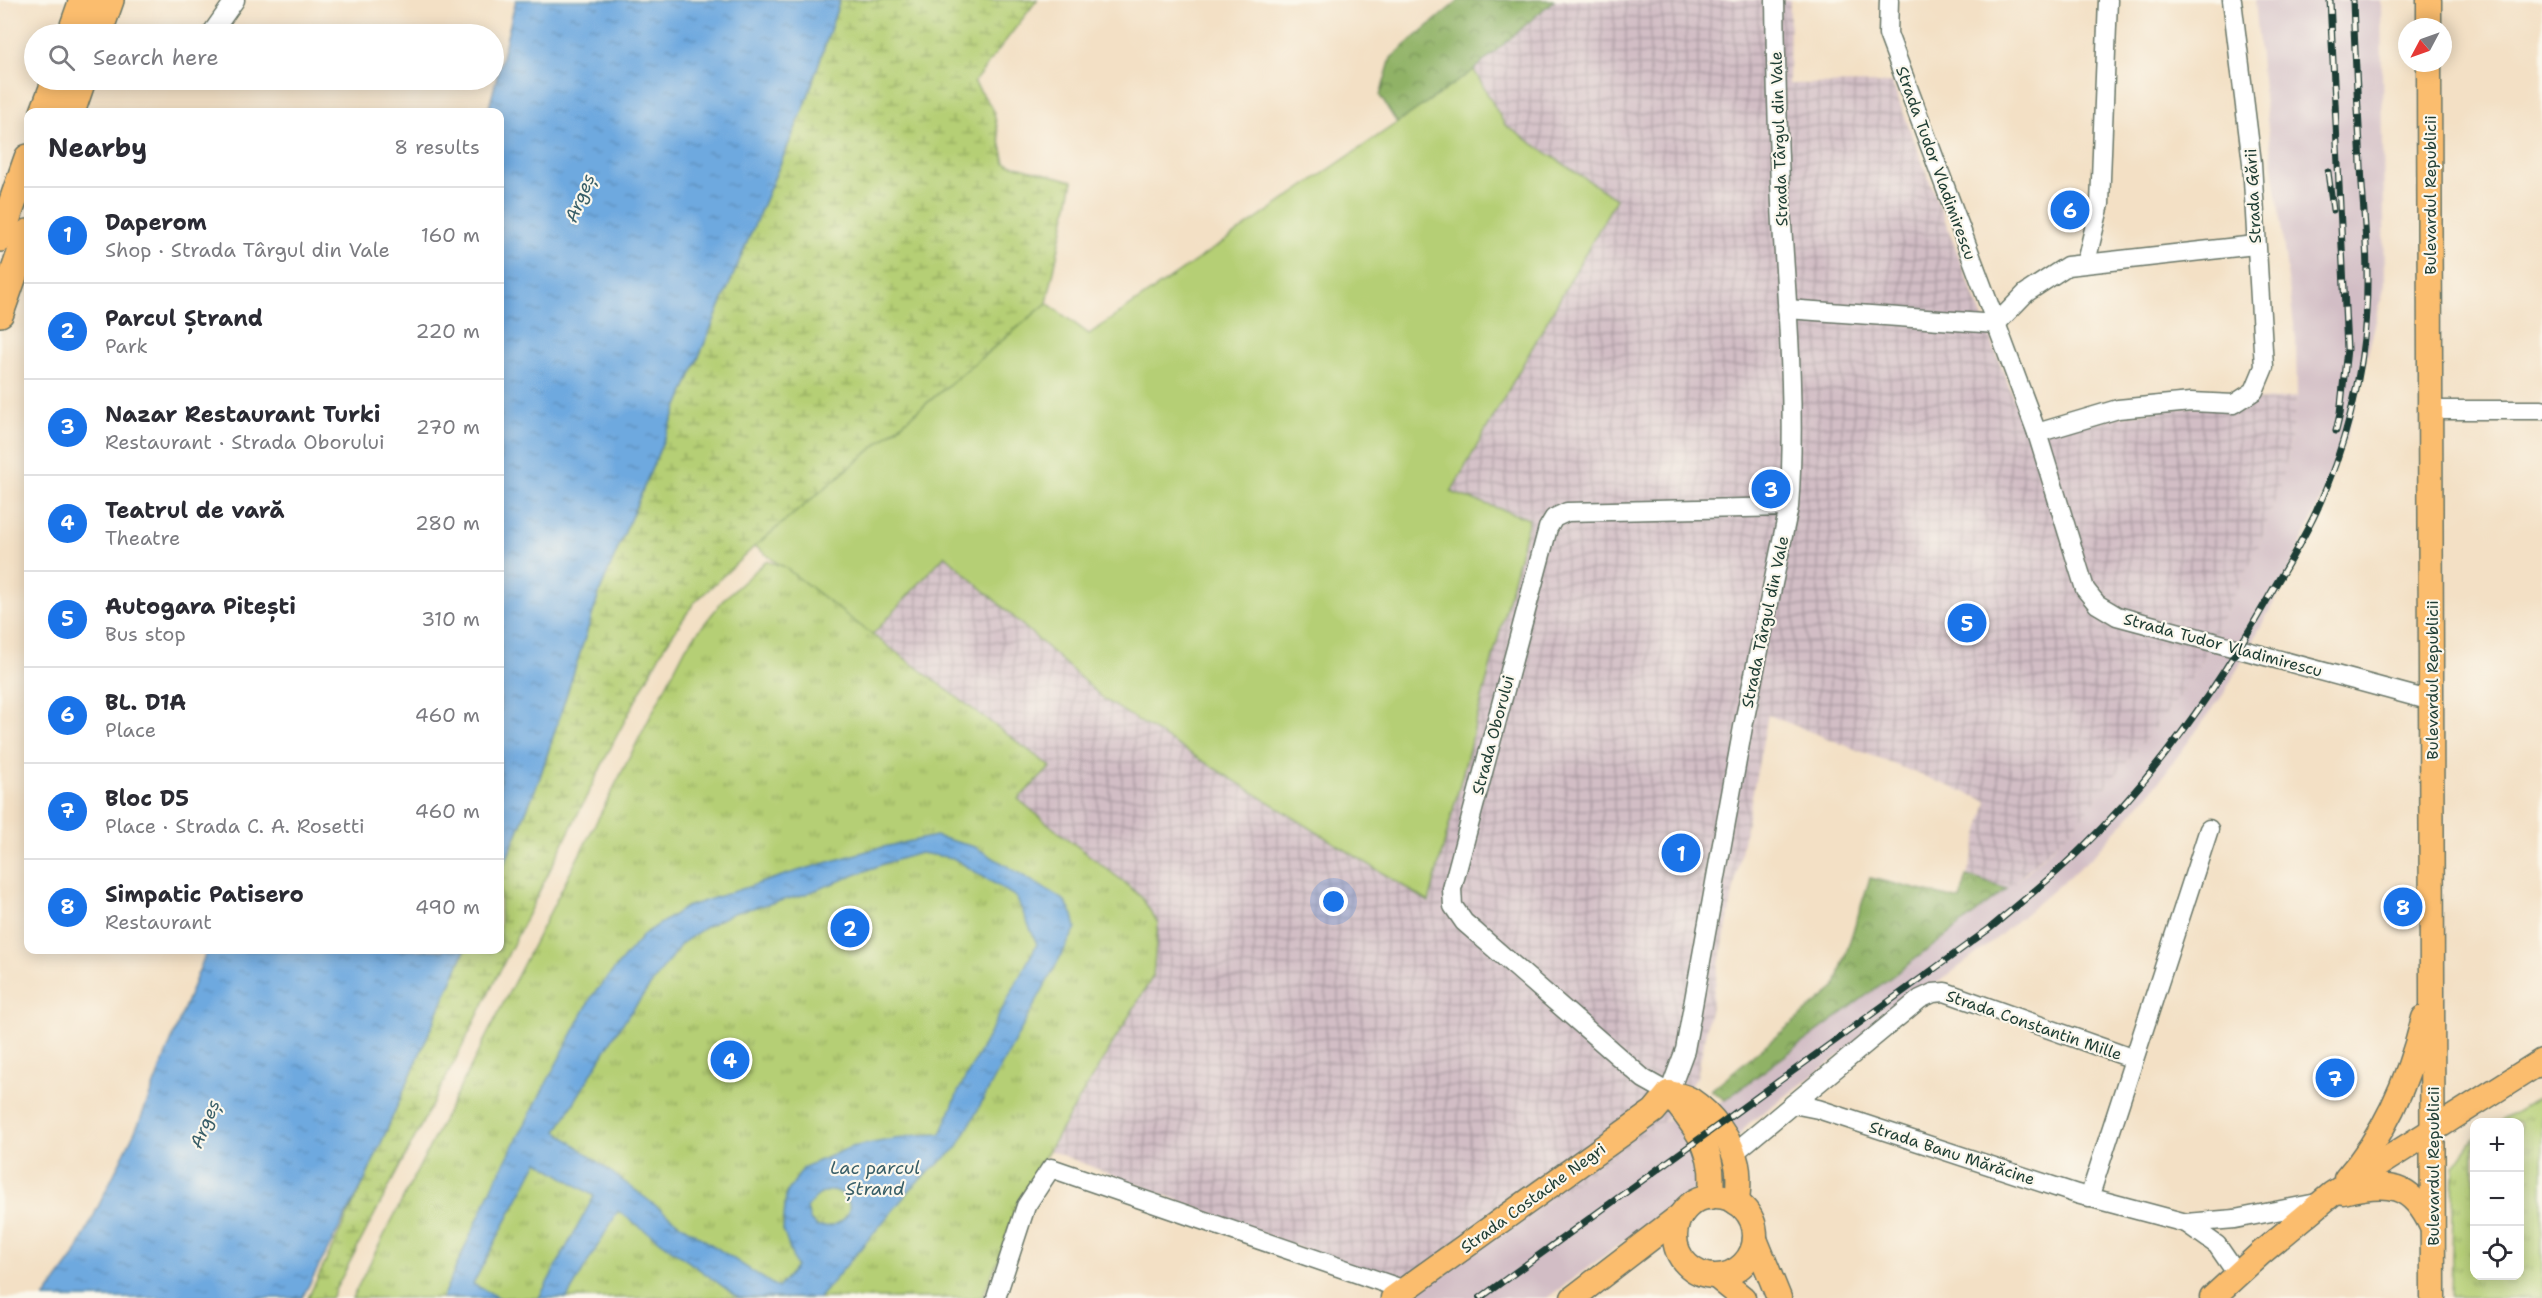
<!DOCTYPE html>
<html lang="en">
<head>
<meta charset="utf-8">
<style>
	:root { --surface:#fff; --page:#f7f7f7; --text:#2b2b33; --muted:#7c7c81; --line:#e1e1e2; --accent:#1a73e8 }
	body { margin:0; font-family:"Shantell Sans",sans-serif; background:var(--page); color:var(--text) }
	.controls { position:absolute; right:18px; bottom:18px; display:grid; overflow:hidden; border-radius:12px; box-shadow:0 3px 15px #0003 }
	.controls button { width:54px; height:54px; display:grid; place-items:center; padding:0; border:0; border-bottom:2px solid var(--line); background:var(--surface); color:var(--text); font:30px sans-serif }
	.compass { position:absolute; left:2398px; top:18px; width:54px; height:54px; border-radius:50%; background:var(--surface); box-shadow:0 3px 15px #0003; rotate:229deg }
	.you { position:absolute; left:1334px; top:902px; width:21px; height:21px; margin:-15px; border:4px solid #fff; border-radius:50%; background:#1a73e8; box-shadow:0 0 0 9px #1a73e833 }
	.badge { display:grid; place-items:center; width:39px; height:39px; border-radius:50%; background:var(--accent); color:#fff; font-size:20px; font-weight:700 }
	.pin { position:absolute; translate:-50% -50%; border:3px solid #fff; box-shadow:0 2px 6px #0006 }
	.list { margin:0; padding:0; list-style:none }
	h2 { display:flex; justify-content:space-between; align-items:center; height:78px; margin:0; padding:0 24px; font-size:26px }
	h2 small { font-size:20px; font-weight:400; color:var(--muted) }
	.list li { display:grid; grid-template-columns:39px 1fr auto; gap:18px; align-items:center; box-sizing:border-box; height:96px; padding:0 24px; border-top:2px solid var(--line) }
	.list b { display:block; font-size:22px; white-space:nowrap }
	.list p { margin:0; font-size:20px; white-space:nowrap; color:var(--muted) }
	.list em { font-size:20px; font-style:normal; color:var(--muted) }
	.icon { flex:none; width:33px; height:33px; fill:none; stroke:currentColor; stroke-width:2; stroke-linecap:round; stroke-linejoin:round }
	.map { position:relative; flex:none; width:2542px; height:1298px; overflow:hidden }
	.search { position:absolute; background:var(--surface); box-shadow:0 3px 15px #0003; left:24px; top:24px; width:480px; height:66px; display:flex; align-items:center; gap:15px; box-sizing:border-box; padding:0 21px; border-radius:33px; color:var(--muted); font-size:22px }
	.panel { position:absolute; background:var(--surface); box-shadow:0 3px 15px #0003; left:24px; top:108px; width:480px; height:846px; border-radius:12px }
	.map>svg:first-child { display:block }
</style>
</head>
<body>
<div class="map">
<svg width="2542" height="1298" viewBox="0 0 2542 1298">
	<defs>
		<pattern id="industrial-grid" width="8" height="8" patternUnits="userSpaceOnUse" patternTransform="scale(1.5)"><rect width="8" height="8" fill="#d2bdc5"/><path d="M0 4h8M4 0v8" fill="none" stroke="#aa9ba1"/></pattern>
		<pattern id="forest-crowns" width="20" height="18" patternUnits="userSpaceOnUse" patternTransform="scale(1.5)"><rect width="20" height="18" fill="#90b266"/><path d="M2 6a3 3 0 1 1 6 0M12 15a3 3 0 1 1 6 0" fill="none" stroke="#759255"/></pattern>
		<pattern id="wetland-marsh" width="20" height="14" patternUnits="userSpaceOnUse" patternTransform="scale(1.5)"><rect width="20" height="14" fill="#b5cf74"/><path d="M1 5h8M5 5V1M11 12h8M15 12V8" fill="none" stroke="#93a960"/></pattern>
		<pattern id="park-tufts" width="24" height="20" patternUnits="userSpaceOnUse" patternTransform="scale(1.5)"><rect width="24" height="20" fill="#b5cf74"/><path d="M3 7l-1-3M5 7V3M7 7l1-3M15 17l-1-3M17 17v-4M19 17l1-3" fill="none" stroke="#93a960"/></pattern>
		<pattern id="water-ripples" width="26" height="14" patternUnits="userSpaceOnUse" patternTransform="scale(1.5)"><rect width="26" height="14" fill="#6ea9df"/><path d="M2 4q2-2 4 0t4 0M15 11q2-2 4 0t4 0" fill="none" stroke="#5a8bb6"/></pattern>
	</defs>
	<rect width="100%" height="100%" fill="#fbf7ec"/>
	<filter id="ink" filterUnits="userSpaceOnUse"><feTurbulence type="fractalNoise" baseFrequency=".0167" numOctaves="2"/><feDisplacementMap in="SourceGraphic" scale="12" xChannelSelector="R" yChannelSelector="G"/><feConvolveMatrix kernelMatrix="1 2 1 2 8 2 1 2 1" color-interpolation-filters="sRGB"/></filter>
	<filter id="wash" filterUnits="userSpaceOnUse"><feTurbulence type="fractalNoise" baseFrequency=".008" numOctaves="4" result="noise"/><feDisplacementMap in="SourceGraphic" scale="24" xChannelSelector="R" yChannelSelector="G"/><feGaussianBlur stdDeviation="1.35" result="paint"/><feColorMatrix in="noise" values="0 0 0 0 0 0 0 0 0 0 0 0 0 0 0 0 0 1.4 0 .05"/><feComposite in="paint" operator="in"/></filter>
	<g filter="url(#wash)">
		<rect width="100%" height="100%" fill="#f3e0c5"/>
		<!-- industrial -->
		<path fill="url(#industrial-grid)" d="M 1554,0 L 1790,0 L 1789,84 L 1892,83 L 2027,433 L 2163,409 L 2297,397 L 2289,453 L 2278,493 L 2258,549 L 2199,667 L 2169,711 L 2071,830 L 2007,889 L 1967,876 L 1987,801 L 1768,715 L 1697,1077 L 1664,1121 L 1414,1293 L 1049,1150 L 1153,976 L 1052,827 L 1018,799 L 1050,767 L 872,635 L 945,555 L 1105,700 L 1429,902 L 1529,519 L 1451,492 L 1616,199 L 1505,125 L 1474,70 Z"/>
		<!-- railway -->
		<path fill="#d2bdc5" d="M 2255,0 L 2381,0 L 2385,285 L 2347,436 L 2320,502 L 2278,595 L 2223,695 L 2151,792 L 2093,856 L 1991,943 L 1748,1124 L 1695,1188 L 1547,1298 L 1407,1298 L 1664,1121 L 1725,1100 L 1984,907 L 2028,871 L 2071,830 L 2169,711 L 2199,667 L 2258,549 L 2278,493 L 2289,453 L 2297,397 L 2296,340 L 2263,89 Z"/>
		<!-- green -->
		<path fill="#b5cf74" stroke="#6a8654" stroke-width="1.5" d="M 1474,70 L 1505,125 L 1616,199 L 1451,492 L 1529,519 L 1429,902 L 1105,700 L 945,555 L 872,635 L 755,546 L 1047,303 L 1089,334 Z"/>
		<!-- forest -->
		<g fill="url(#forest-crowns)" stroke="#58784d" stroke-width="1.5">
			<path d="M 1459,0 L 1554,0 L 1474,70 L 1397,123 L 1380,96 L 1391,58 Z"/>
			<path d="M 1967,876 L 2007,889 L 1937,943 L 1725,1100 L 1711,1090 L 1835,988 L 1870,878 L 1960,900 Z"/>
		</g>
		<!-- wetland -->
		<path fill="url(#wetland-marsh)" stroke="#6a8654" stroke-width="1.5" d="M 840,0 L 1037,0 L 974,82 L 993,109 L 1005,163 L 1073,181 L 1047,303 L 755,546 L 694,603 L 664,647 L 614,741 L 460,1051 L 331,1298 L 308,1298 L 365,1180 L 465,950 L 500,950 L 500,875 L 539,780 L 600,591 L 805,105 Z"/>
		<!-- park -->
		<g fill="url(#park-tufts)" stroke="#6a8654" stroke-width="1.5">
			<path d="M 766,561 L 783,566 L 850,618 L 1051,767 L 1018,799 L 1052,827 L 1124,882 L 1142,898 L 1158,923 L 1153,976 L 1017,1203 L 999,1258 L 982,1298 L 352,1298 L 686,647 L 724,599 Z"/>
			<path d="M 2542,1096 L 2542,1298 L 2451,1298 L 2454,1166 L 2474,1138 L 2474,1276 L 2520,1276 L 2520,1122 L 2499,1122 Z"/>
		</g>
		<!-- water -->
		<g fill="url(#water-ripples)" stroke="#46738a" stroke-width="1.5" fill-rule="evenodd">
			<path d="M 516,0 L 840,0 L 805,105 L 600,591 L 539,780 L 500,875 L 500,112 L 488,112 Z"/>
			<path d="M 935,836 L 975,847 L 1064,900 L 1073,915 L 1076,928 L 957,1148 L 915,1184 L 819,1298 L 739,1298 L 618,1211 L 567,1298 L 539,1298 L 594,1196 L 538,1161 L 473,1284 L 500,1298 L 442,1298 L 495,1181 L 592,996 L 644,934 L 686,907 L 791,873 L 874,849 ZM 920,853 L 953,858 L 1016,897 L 1037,944 L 958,1092 L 941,1134 L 916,1135 L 851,1147 L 804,1167 L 786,1194 L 783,1230 L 796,1267 L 778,1288 L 680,1224 L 557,1131 L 617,1031 L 681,944 L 707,926 L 733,913 L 803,895 L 886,863 ZM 832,1190 C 861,1196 852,1229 817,1227 L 810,1220 L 807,1208 C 814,1198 820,1192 832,1190 Z"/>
			<path d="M 207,950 L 465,950 L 365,1180 L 302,1298 L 44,1298 L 73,1258 L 139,1123 Z"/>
		</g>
	</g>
	<g filter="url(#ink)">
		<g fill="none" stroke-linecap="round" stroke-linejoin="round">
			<!-- minor casing -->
			<g stroke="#697667" stroke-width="21">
				<g id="minor">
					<path d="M 1775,0 C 1776,75 1778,149 1782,224 C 1788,317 1796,414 1789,507 L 1743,727 L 1685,1050 L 1669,1093 L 1644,1079 L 1464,922 L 1453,906 L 1452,889 L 1548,528 L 1554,518 L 1567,512 L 1789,507"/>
					<path d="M 1889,0 L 1888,34 L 2037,433 L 2085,589 L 2097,604 L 2117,616 L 2432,701"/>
					<path d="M 211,34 L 235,0"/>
					<path d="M 2086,262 L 2100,204 L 2108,0"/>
					<path d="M 1787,309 L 1996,324 L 2026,293 L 2067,266 L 2255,245"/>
					<path d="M 2432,410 L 2542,410"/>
					<path d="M 2037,433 L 2118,409 L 2191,402 L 2234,404 L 2254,391 L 2264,367 L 2252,163 L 2232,0"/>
					<path d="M 1793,1104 L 1920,999 L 1933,993 L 1945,992 L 2134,1059"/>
					<path d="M 1734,1153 L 1793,1104 L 1818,1109 L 2077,1194 L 2186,1223 L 2217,1245 L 2237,1274"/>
					<path d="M 2089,1198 L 2209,829"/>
					<path d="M 2186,1223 L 2235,1219 L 2322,1202"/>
					<path d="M 996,1298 L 1026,1206 L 1051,1168 L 1405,1290"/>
				</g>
			</g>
			<!-- major casing -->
			<g stroke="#697667" stroke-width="27">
				<g id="major">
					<path d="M 2429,0 L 2429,27"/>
					<path d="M 2429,63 L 2433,1298"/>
					<path d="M 1669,1093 C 1676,1095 1685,1096 1691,1100 C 1712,1114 1732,1140 1737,1165 C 1740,1178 1738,1190 1737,1203"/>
					<path d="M 1669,1093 C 1695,1128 1718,1150 1710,1197"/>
					<path d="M 2346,1179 C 2386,1134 2410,1075 2424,1018"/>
					<path d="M 2343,1192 C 2388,1181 2412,1183 2432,1227"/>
					<circle cx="1715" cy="1236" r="40"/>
					<path d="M 1755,1239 L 1779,1298"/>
					<path d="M 1717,1277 L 1743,1298"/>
					<path d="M 1393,1298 L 1654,1111 L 1669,1093"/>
					<path d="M 1573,1298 L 1681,1215"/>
					<path d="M 2212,1298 L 2261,1253 L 2332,1194 L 2542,1061"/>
				</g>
			</g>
			<!-- highway casing -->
			<g stroke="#697667" stroke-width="30">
				<g id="highway">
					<path d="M 71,34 L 83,0"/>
					<path d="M 98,34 L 110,0"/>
					<path d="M 44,112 L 56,80"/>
					<path d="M 71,112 L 82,80"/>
					<path d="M 0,238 L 28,158"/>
					<path d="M 0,313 L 28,233"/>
				</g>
			</g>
			<!-- minor -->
			<use href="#minor" stroke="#fff" stroke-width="18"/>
			<!-- major -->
			<use href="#major" stroke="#fbbd6e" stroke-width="24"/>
			<!-- highway -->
			<use href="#highway" stroke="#fbbd6e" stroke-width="27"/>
			<!-- rail casing -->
			<g stroke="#1f3d34" stroke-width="7">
				<g id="rail">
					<path d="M 2330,0 L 2347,349 L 2340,414 L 2336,431"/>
					<path d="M 2328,172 L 2333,210"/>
					<path d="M 1480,1298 L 1989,929 C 2020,903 2052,878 2081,849 C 2156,776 2216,690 2267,600 C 2284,570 2302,542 2316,512 C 2344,451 2363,379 2366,312 C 2369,270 2365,227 2362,185 C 2359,123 2355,62 2353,0"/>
				</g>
			</g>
			<!-- rail -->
			<use href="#rail" stroke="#fbf7ec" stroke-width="4.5" stroke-dasharray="14" stroke-linecap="butt"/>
		</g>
	</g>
	<g text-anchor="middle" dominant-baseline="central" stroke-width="4.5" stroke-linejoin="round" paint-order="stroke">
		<!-- street labels -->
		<g font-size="16" fill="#1f3d34" stroke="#fbf7ec">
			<text transform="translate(1779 139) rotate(-92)">Strada Târgul din Vale</text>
			<text transform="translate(1936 163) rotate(70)">Strada Tudor Vladimirescu</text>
			<text transform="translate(2430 195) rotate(-90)">Bulevardul Republicii</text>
			<text transform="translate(2253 196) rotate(-93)">Strada Gării</text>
			<text transform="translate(1765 622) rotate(-78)">Strada Târgul din Vale</text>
			<text transform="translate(2223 645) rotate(15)">Strada Tudor Vladimirescu</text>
			<text transform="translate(2432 680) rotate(-90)">Bulevardul Republicii</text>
			<text transform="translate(1493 735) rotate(-75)">Strada Oborului</text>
			<text transform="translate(2034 1025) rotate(19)">Strada Constantin Mille</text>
			<text transform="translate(1952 1153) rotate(18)">Strada Banu Mărăcine</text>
			<text transform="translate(2433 1166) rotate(-90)">Bulevardul Republicii</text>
			<text transform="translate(1533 1198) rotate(-36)">Strada Costache Negri</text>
		</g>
		<!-- water labels -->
		<g font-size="18" font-style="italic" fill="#375d67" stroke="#fbf7ec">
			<text transform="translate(580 198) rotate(-68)">Argeș</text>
			<text transform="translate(205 1124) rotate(-68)">Argeș</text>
			<text x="875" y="1168">Lac parcul<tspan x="875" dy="21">Ștrand</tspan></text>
		</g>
	</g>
</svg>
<div class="controls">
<button>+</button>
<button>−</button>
<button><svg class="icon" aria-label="locate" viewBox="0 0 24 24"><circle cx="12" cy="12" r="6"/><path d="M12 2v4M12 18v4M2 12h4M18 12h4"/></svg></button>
</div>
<svg class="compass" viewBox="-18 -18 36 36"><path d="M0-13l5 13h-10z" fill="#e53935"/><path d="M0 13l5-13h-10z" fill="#7c7c81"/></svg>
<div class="you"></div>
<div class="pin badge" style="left:1681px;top:853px">1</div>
<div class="pin badge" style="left:850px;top:928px">2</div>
<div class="pin badge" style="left:1771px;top:489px">3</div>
<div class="pin badge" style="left:730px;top:1060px">4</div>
<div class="pin badge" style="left:1967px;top:623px">5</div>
<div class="pin badge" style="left:2070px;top:210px">6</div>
<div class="pin badge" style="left:2335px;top:1078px">7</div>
<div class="pin badge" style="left:2403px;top:907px">8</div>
<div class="search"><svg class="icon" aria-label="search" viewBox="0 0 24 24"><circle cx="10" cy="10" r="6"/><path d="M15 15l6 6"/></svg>Search here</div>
<section class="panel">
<h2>Nearby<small>8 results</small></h2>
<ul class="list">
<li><span class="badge">1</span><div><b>Daperom</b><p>Shop · Strada Târgul din Vale</p></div><em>160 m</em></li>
<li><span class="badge">2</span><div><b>Parcul Ștrand</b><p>Park</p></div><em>220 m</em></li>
<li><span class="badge">3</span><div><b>Nazar Restaurant Turki</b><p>Restaurant · Strada Oborului</p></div><em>270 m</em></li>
<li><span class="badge">4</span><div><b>Teatrul de vară</b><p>Theatre</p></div><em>280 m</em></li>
<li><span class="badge">5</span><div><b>Autogara Pitești</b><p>Bus stop</p></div><em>310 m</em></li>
<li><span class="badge">6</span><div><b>BL. D1A</b><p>Place</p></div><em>460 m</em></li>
<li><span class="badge">7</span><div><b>Bloc D5</b><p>Place · Strada C. A. Rosetti</p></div><em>460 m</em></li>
<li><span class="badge">8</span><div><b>Simpatic Patisero</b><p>Restaurant</p></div><em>490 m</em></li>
</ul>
</section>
</div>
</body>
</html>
